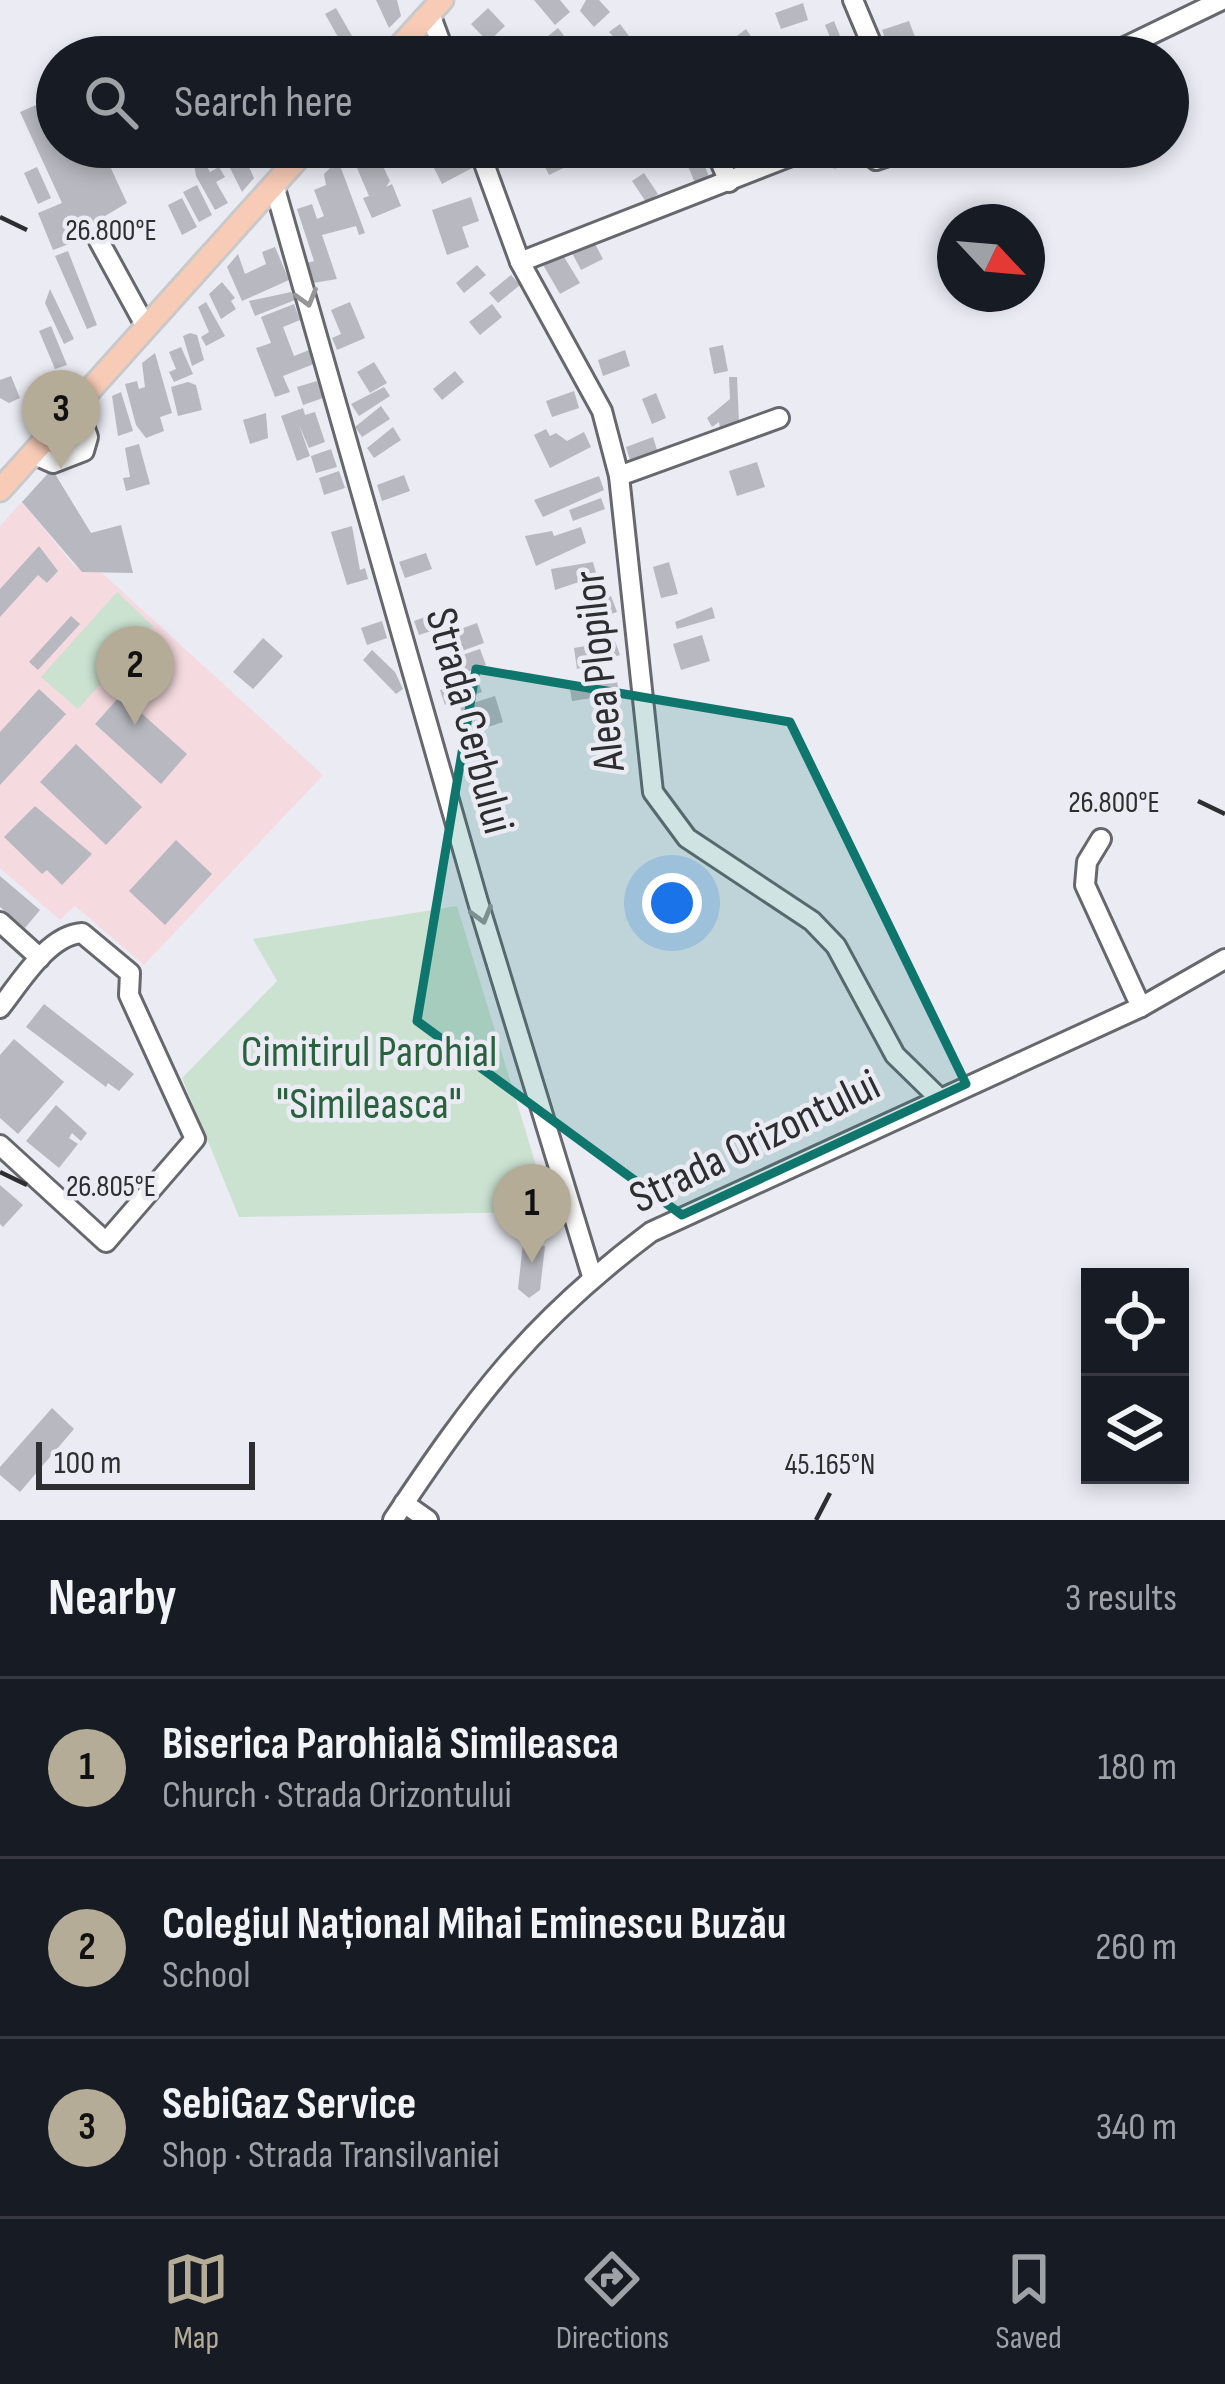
<!DOCTYPE html>
<html lang="en">
<head>
<meta charset="utf-8">
<style>
	:root { --surface:#171b24; --page:#20242c; --text:#f1f3f6; --muted:#9ea1a6; --line:#363941; --accent:#b5ac98 }
	body { margin:0; font-family:"Sofia Sans Condensed",sans-serif; background:var(--page); color:var(--text) }
	.controls { position:absolute; right:36px; bottom:36px; display:grid; overflow:hidden; border-radius:0px; box-shadow:0 6px 18px #0003 }
	.controls button { width:108px; height:108px; display:grid; place-items:center; padding:0; border:0; border-bottom:3px solid var(--line); background:var(--surface); color:var(--text); font:60px sans-serif }
	.compass { position:absolute; left:937px; top:204px; width:108px; height:108px; border-radius:50%; background:var(--surface); box-shadow:0 6px 18px #0003; rotate:116deg }
	.scale { position:absolute; left:36px; bottom:30px; width:219px; box-sizing:border-box; padding-left:12px; border:6px solid #2e2e31; border-top:0; font-size:33px; line-height:42px; white-space:nowrap; color:#2e2e31; -webkit-text-stroke:9px #ebebf4; paint-order:stroke }
	.you { position:absolute; left:672px; top:903px; width:42px; height:42px; margin:-30px; border:9px solid #fff; border-radius:50%; background:#1a73e8; box-shadow:0 0 0 18px #1a73e833 }
	.badge { display:grid; place-items:center; width:78px; height:78px; border-radius:50%; background:var(--accent); color:#111; font-size:39px; font-weight:700 }
	.pin { position:absolute; translate:-50% -99px; filter:drop-shadow(0 3px 6px #0008) }
	.pin::after { content:''; position:absolute; top:63px; width:42px; height:36px; background:inherit; clip-path:polygon(0 0,100% 0,50% 100%) }
	.list { margin:0; padding:0; list-style:none }
	h2 { display:flex; justify-content:space-between; align-items:center; height:156px; margin:0; padding:0 48px; font-size:51px }
	h2 small { font-size:39px; font-weight:400; color:var(--muted) }
	.list li { display:grid; grid-template-columns:78px 1fr auto; gap:36px; align-items:center; box-sizing:border-box; height:180px; padding:0 48px; border-top:3px solid var(--line) }
	.list b { display:block; font-size:45px; white-space:nowrap }
	.list p { margin:0; font-size:39px; white-space:nowrap; color:var(--muted) }
	.list em { font-size:39px; font-style:normal; color:var(--muted) }
	.icon { flex:none; width:66px; height:66px; fill:none; stroke:currentColor; stroke-width:2; stroke-linecap:round; stroke-linejoin:round }
	.map { position:relative; flex:none; width:1225px; height:1520px; overflow:hidden }
	.search { position:absolute; background:var(--surface); box-shadow:0 6px 18px #0003; left:36px; right:36px; top:36px; height:132px; display:flex; align-items:center; gap:30px; box-sizing:border-box; padding:0 42px; border-radius:66px; color:var(--muted); font-size:45px }
	.sheet { height:696px; background:var(--surface) }
	nav { display:flex; justify-content:space-around; align-items:center; box-sizing:border-box; height:168px; border-top:3px solid var(--line); background:var(--surface); font-size:33px; color:var(--muted) }
	nav a { display:grid; justify-items:center; gap:6px }
	nav .on { color:var(--accent) }
	.map>svg:first-child { display:block }
</style>
</head>
<body>
<div class="map">
<svg width="1225" height="1520" viewBox="0 0 1225 1520">
	<rect width="100%" height="100%" fill="#ebebf4"/>
	<!-- education -->
	<path fill="#f5dbe0" d="M 22,502 L 75,567 L 102,573 L 323,775 L 144,965 L 75,906 L 60,920 L 0,868 L 0,526 Z"/>
	<!-- green -->
	<g fill="#cbe2d0">
		<path d="M 117,592 L 153,626 L 78,709 L 41,677 Z"/>
		<path d="M 457,906 L 546,1198 L 537,1212 L 239,1217 L 182,1078 L 277,981 L 253,939 Z"/>
	</g>
	<!-- building -->
	<g fill="#b8b8c0">
		<path d="M 376,0 L 397,0 L 401,16 L 389,28 Z"/>
		<path d="M 534,0 L 560,0 L 570,12 L 555,25 Z"/>
		<path d="M 586,0 L 599,0 L 610,12 L 594,27 L 580,11 Z"/>
		<path d="M 803,3 L 808,20 L 781,29 L 775,13 Z"/>
		<path d="M 336,8 L 364,57 L 343,57 L 333,39 L 338,37 L 325,14 Z"/>
		<path d="M 488,8 L 505,26 L 488,42 L 471,24 Z"/>
		<path d="M 834,21 L 846,51 L 804,57 L 833,45 L 825,25 Z"/>
		<path d="M 909,21 L 915,37 L 888,46 L 882,30 Z"/>
		<path d="M 620,24 L 640,51 L 632,57 L 609,32 Z"/>
		<path d="M 558,28 L 579,55 L 576,57 L 564,57 L 548,36 Z"/>
		<path d="M 746,29 L 761,51 L 751,57 L 734,38 Z"/>
		<path d="M 57,96 L 57,147 L 101,147 L 127,203 L 76,233 L 67,218 L 77,241 L 53,250 L 38,213 L 62,203 L 20,112 Z"/>
		<path d="M 348,147 L 395,147 L 383,152 L 381,162 L 390,181 L 386,187 L 392,184 L 401,206 L 372,218 L 363,198 L 369,196 Z"/>
		<path d="M 464,147 L 474,167 L 442,184 L 432,164 Z"/>
		<path d="M 556,147 L 576,147 L 582,159 L 549,175 L 539,155 Z"/>
		<path d="M 847,147 L 853,162 L 834,169 L 827,152 Z"/>
		<path d="M 700,153 L 709,177 L 695,183 L 685,159 Z"/>
		<path d="M 245,158 L 254,178 L 242,192 L 229,166 Z"/>
		<path d="M 203,159 L 210,172 L 219,167 L 225,177 L 216,182 L 228,203 L 215,210 L 196,176 L 194,164 Z"/>
		<path d="M 338,160 L 365,233 L 359,235 L 356,226 L 322,235 L 337,279 L 307,284 L 303,264 L 314,261 L 297,209 L 312,204 L 317,219 L 324,216 L 314,190 L 326,185 L 324,174 Z"/>
		<path d="M 37,167 L 51,198 L 38,204 L 24,173 Z"/>
		<path d="M 644,173 L 658,194 L 646,202 L 632,181 Z"/>
		<path d="M 197,185 L 212,215 L 199,222 L 183,192 Z"/>
		<path d="M 471,197 L 479,221 L 462,227 L 469,247 L 447,255 L 432,210 Z"/>
		<path d="M 182,198 L 197,227 L 182,235 L 168,205 Z"/>
		<path d="M 593,240 L 603,259 L 581,270 L 571,251 Z"/>
		<path d="M 275,247 L 289,280 L 242,301 L 227,267 L 238,254 L 245,274 L 266,264 L 262,252 Z"/>
		<path d="M 68,251 L 97,325 L 87,329 L 55,256 Z"/>
		<path d="M 561,252 L 580,283 L 560,294 L 542,263 Z"/>
		<path d="M 477,265 L 486,275 L 464,293 L 456,283 Z"/>
		<path d="M 511,275 L 520,285 L 498,303 L 489,293 Z"/>
		<path d="M 222,282 L 235,298 L 231,301 L 236,309 L 221,319 L 209,294 Z"/>
		<path d="M 50,289 L 74,339 L 64,344 L 45,303 Z"/>
		<path d="M 291,292 L 295,300 L 255,316 L 249,301 Z"/>
		<path d="M 206,302 L 225,336 L 206,346 L 201,337 L 209,332 L 198,307 Z"/>
		<path d="M 350,302 L 365,338 L 337,350 L 332,338 L 341,334 L 331,310 Z"/>
		<path d="M 294,304 L 300,320 L 283,327 L 294,356 L 309,350 L 314,364 L 283,376 L 290,392 L 275,397 L 256,348 L 271,343 L 261,317 Z"/>
		<path d="M 492,304 L 502,317 L 480,335 L 469,322 Z"/>
		<path d="M 51,326 L 67,365 L 55,369 L 39,331 Z"/>
		<path d="M 190,333 L 197,335 L 204,360 L 192,366 L 183,336 Z"/>
		<path d="M 723,345 L 728,371 L 714,374 L 709,348 Z"/>
		<path d="M 181,347 L 193,374 L 174,382 L 169,372 L 176,369 L 169,352 Z"/>
		<path d="M 625,350 L 630,366 L 603,376 L 598,360 Z"/>
		<path d="M 155,353 L 172,413 L 160,417 L 164,431 L 146,438 L 136,425 L 125,384 L 137,381 L 139,389 L 145,387 L 142,363 Z"/>
		<path d="M 374,362 L 387,383 L 370,393 L 357,372 Z"/>
		<path d="M 455,371 L 464,382 L 442,400 L 433,389 Z"/>
		<path d="M 11,376 L 20,398 L 9,403 L 0,398 L 0,380 Z"/>
		<path d="M 729,377 L 737,377 L 739,422 L 720,429 L 719,422 L 712,427 L 707,418 L 730,399 Z"/>
		<path d="M 317,381 L 323,398 L 303,405 L 297,387 Z"/>
		<path d="M 188,382 L 196,385 L 202,410 L 178,416 L 171,387 Z"/>
		<path d="M 384,387 L 390,396 L 359,416 L 351,404 Z"/>
		<path d="M 574,391 L 579,408 L 552,417 L 546,401 Z"/>
		<path d="M 121,392 L 133,431 L 118,436 L 112,396 Z"/>
		<path d="M 656,393 L 666,418 L 652,424 L 642,399 Z"/>
		<path d="M 381,406 L 390,419 L 362,437 L 355,427 Z"/>
		<path d="M 303,408 L 305,415 L 315,412 L 325,442 L 309,448 L 299,425 L 310,456 L 297,461 L 281,416 Z"/>
		<path d="M 266,413 L 268,438 L 250,444 L 243,420 Z"/>
		<path d="M 393,427 L 401,440 L 374,458 L 367,448 Z"/>
		<path d="M 546,429 L 550,436 L 556,433 L 567,441 L 584,432 L 591,447 L 550,468 L 534,435 Z"/>
		<path d="M 653,437 L 658,453 L 631,463 L 626,447 Z"/>
		<path d="M 139,444 L 150,484 L 126,491 L 123,478 L 130,477 L 125,448 Z"/>
		<path d="M 331,449 L 337,467 L 316,473 L 311,456 Z"/>
		<path d="M 757,462 L 765,487 L 737,496 L 729,471 Z"/>
		<path d="M 52,469 L 91,533 L 121,525 L 133,573 L 82,572 L 22,502 Z"/>
		<path d="M 339,471 L 345,488 L 324,495 L 319,478 Z"/>
		<path d="M 404,475 L 410,491 L 382,501 L 377,485 Z"/>
		<path d="M 599,476 L 604,490 L 543,517 L 534,500 Z"/>
		<path d="M 601,498 L 605,509 L 573,521 L 569,510 Z"/>
		<path d="M 352,526 L 360,570 L 365,568 L 368,579 L 347,585 L 331,532 Z"/>
		<path d="M 581,527 L 586,543 L 536,566 L 525,536 L 552,531 L 554,536 Z"/>
		<path d="M 39,546 L 58,571 L 47,583 L 38,575 L 0,617 L 0,589 Z"/>
		<path d="M 426,553 L 432,569 L 405,578 L 399,562 Z"/>
		<path d="M 593,562 L 597,576 L 555,590 L 551,569 Z"/>
		<path d="M 669,562 L 678,594 L 661,598 L 653,567 Z"/>
		<path d="M 611,596 L 617,612 L 590,621 L 584,605 Z"/>
		<path d="M 453,607 L 460,627 L 448,631 L 446,626 L 419,635 L 414,621 Z"/>
		<path d="M 712,607 L 715,618 L 677,629 L 675,622 Z"/>
		<path d="M 71,616 L 80,624 L 38,670 L 29,662 Z"/>
		<path d="M 382,621 L 387,638 L 367,645 L 361,628 Z"/>
		<path d="M 477,623 L 484,643 L 451,655 L 444,635 Z"/>
		<path d="M 702,635 L 710,661 L 681,670 L 673,644 Z"/>
		<path d="M 263,638 L 283,656 L 253,689 L 233,672 Z"/>
		<path d="M 615,641 L 620,655 L 577,669 L 574,648 Z"/>
		<path d="M 480,649 L 486,665 L 459,675 L 453,658 Z"/>
		<path d="M 372,650 L 395,672 L 403,689 L 396,694 L 363,660 Z"/>
		<path d="M 476,676 L 482,692 L 445,705 L 440,690 Z"/>
		<path d="M 601,679 L 601,684 L 617,681 L 619,694 L 572,701 L 569,684 Z"/>
		<path d="M 39,689 L 66,714 L 0,785 L 0,732 Z"/>
		<path d="M 121,695 L 187,754 L 161,784 L 95,724 Z"/>
		<path d="M 495,696 L 503,722 L 482,729 L 479,718 L 465,723 L 460,707 Z"/>
		<path d="M 76,744 L 142,807 L 106,845 L 40,782 Z"/>
		<path d="M 35,806 L 92,854 L 62,885 L 47,870 L 42,874 L 4,837 Z"/>
		<path d="M 176,840 L 212,874 L 165,925 L 129,891 Z"/>
		<path d="M 0,876 L 40,910 L 25,928 L 0,907 Z"/>
		<path d="M 44,1004 L 134,1074 L 119,1091 L 108,1083 L 106,1087 L 26,1027 Z"/>
		<path d="M 14,1039 L 64,1082 L 18,1134 L 0,1118 L 0,1055 Z"/>
		<path d="M 56,1105 L 87,1133 L 81,1141 L 72,1133 L 69,1138 L 78,1144 L 59,1168 L 26,1141 Z"/>
		<path d="M 0,1185 L 23,1205 L 3,1227 L 0,1224 Z"/>
		<path d="M 523,1243 L 545,1246 L 540,1290 L 529,1298 L 518,1289 Z"/>
		<path d="M 52,1408 L 74,1429 L 20,1492 L 0,1475 L 0,1467 Z"/>
	</g>
	<g fill="none" stroke-linecap="round" stroke-linejoin="round">
		<!-- minor casing -->
		<g stroke="#67676e" stroke-width="24">
			<g id="minor">
				<path d="M 853,0 L 877,57"/>
				<path d="M 430,14 L 446,57"/>
				<path d="M 1104,57 L 1222,0"/>
				<path d="M 478,147 L 520,262 L 602,411 L 619,476 L 653,792 L 687,838 L 812,921 L 836,946 L 895,1055 L 938,1097"/>
				<path d="M 714,147 L 729,182"/>
				<path d="M 863,147 L 876,160 L 915,147"/>
				<path d="M 274,185 L 478,902 L 592,1276"/>
				<path d="M 99,241 L 146,327"/>
				<path d="M 520,262 L 814,147"/>
				<path d="M 33,454 L 53,463 L 84,451 L 88,437 L 76,405"/>
				<path d="M 619,476 L 779,418"/>
				<path d="M 1101,839 L 1087,862 L 1085,885 L 1141,1007"/>
				<path d="M 0,922 L 40,958"/>
				<path d="M 0,1008 C 20,983 48,935 82,933 L 130,973 L 129,995 L 195,1139 L 106,1242 L 0,1145"/>
				<path d="M 404,1503 L 428,1520"/>
				<path d="M 393,1520 C 475,1397 530,1323 651,1232 L 1141,1007 L 1225,959"/>
			</g>
		</g>
		<!-- major casing -->
		<g stroke="#c9c9c9" stroke-width="27">
			<g id="major">
				<path d="M 390,57 L 442,0"/>
				<path d="M 0,490 L 308,147"/>
			</g>
		</g>
		<!-- minor -->
		<use href="#minor" stroke="#fff" stroke-width="18"/>
		<!-- major -->
		<use href="#major" stroke="#f8cbb6" stroke-width="21"/>
	</g>
	<!-- one-way arrows -->
	<defs><path id="oneway-chevron" d="M-2-3.5L2.5 0L-2 3.5" fill="none" stroke-width="1.6" stroke-linecap="round" stroke-linejoin="round" transform="scale(3)"/></defs>
	<g stroke="#969698">
		<use href="#oneway-chevron" transform="translate(307 298) rotate(74)"/>
		<use href="#oneway-chevron" transform="translate(482 915) rotate(74)"/>
	</g>
	<!-- marked area -->
	<path fill="#0f766e" fill-opacity="0.2" stroke="#0f766e" stroke-width="9" stroke-linejoin="round" d="M 476,669 L 790,722 L 966,1084 L 682,1215 L 417,1021 Z"/>
	<!-- ticks -->
	<path fill="none" stroke="#2e2e31" stroke-width="4.5" d="M 0,217 L 27,230M 1198,801 L 1225,814M 0,1172 L 27,1185M 816,1520 L 830,1493"/>
	<g text-anchor="middle" dominant-baseline="central" stroke-width="9" stroke-linejoin="round" paint-order="stroke">
		<!-- street labels -->
		<g font-size="45" fill="#2e2e31" stroke="#ebebf4">
			<text transform="translate(600 671) rotate(-96)">Aleea Plopilor</text>
			<text transform="translate(469 721) rotate(75)">Strada Cerbului</text>
			<text transform="translate(755 1142) rotate(-26)">Strada Orizontului</text>
		</g>
		<!-- park labels -->
		<g font-size="45" fill="#29633d" stroke="#ebebf4">
			<text x="369" y="1052">Cimitirul Parohial<tspan x="369" dy="52">"Simileasca"</tspan></text>
		</g>
	</g>
	<g font-size="30" text-anchor="middle" fill="#2e2e31" stroke="#ebebf4" stroke-width="9" stroke-linejoin="round" paint-order="stroke">
		<text x="111" y="240">26.800°E</text>
		<text x="1114" y="812">26.800°E</text>
		<text x="111" y="1196">26.805°E</text>
		<text x="830" y="1474">45.165°N</text>
	</g>
</svg>
<div class="controls">
<button><svg class="icon" aria-label="locate" viewBox="0 0 24 24"><circle cx="12" cy="12" r="6"/><path d="M12 2v4M12 18v4M2 12h4M18 12h4"/></svg></button>
<button><svg class="icon" aria-label="layers" viewBox="0 0 24 24"><path d="M12 4l9 5-9 5-9-5zM3 14l9 5 9-5"/></svg></button>
</div>
<svg class="compass" viewBox="-18 -18 36 36"><path d="M0-13l5 13h-10z" fill="#e53935"/><path d="M0 13l5-13h-10z" fill="#9ea1a6"/></svg>
<div class="scale">100 m</div>
<div class="you"></div>
<div class="pin badge" style="left:532px;top:1263px">1</div>
<div class="pin badge" style="left:135px;top:725px">2</div>
<div class="pin badge" style="left:61px;top:469px">3</div>
<div class="search"><svg class="icon" aria-label="search" viewBox="0 0 24 24"><circle cx="10" cy="10" r="6"/><path d="M15 15l6 6"/></svg>Search here</div>
</div>
<section class="sheet">
<h2>Nearby<small>3 results</small></h2>
<ul class="list">
<li><span class="badge">1</span><div><b>Biserica Parohială Simileasca</b><p>Church · Strada Orizontului</p></div><em>180 m</em></li>
<li><span class="badge">2</span><div><b>Colegiul Național Mihai Eminescu Buzău</b><p>School</p></div><em>260 m</em></li>
<li><span class="badge">3</span><div><b>SebiGaz Service</b><p>Shop · Strada Transilvaniei</p></div><em>340 m</em></li>
</ul>
</section>
<nav>
<a class="on"><svg class="icon" aria-label="map" viewBox="0 0 24 24"><path d="M3 6l6-2 6 2 6-2v14l-6 2-6-2-6 2zM9 4v14M15 6v14"/></svg>Map</a>
<a><svg class="icon" aria-label="directions" viewBox="0 0 24 24"><path d="M12 3l9 9-9 9-9-9zM9 14v-3h6M13 9l2 2-2 2"/></svg>Directions</a>
<a><svg class="icon" aria-label="saved" viewBox="0 0 24 24"><path d="M7 4h10v16l-5-4-5 4z"/></svg>Saved</a>
</nav>
</body>
</html>
